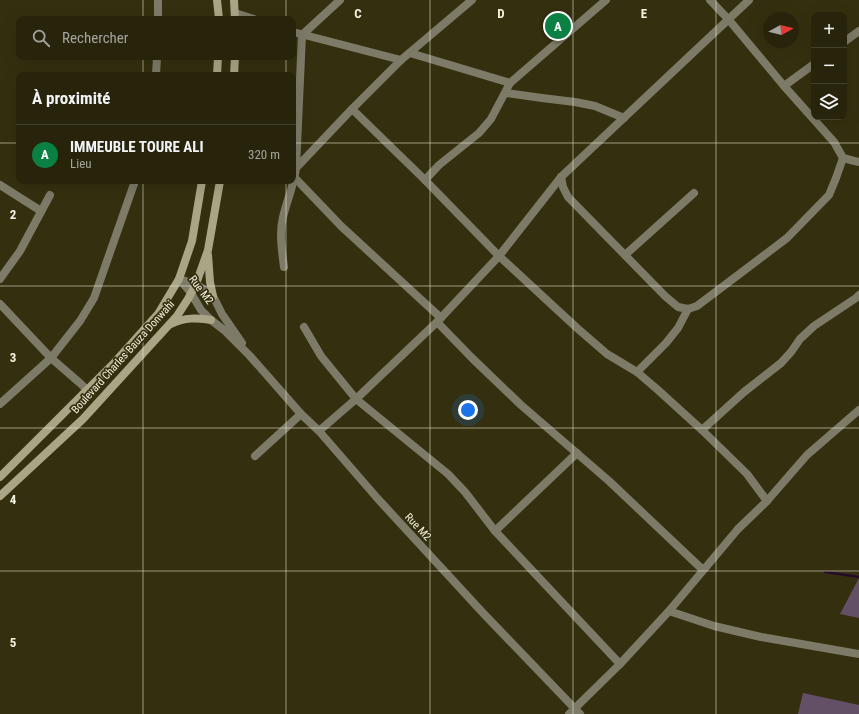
<!DOCTYPE html>
<html lang="fr">
<head>
<meta charset="utf-8">
<style>
	:root { --surface:#27240b; --page:#2f2c14; --text:#f1f3f6; --muted:#a4a49d; --line:#43412c; --accent:#0b8043 }
	body { margin:0; font-family:"Roboto Condensed",sans-serif; background:var(--page); color:var(--text) }
	.controls { position:absolute; right:12px; top:12px; display:grid; overflow:hidden; border-radius:8px; box-shadow:0 4px 16px #0002 }
	.controls button { width:36px; height:36px; display:grid; place-items:center; padding:0; border:0; border-bottom:1px solid var(--line); background:var(--surface); color:var(--text); font:20px sans-serif }
	.compass { position:absolute; left:763px; top:12px; width:36px; height:36px; border-radius:50%; background:var(--surface); box-shadow:0 4px 16px #0002; rotate:82deg }
	.you { position:absolute; left:468px; top:410px; width:14px; height:14px; margin:-10px; border:3px solid #fff; border-radius:50%; background:#1a73e8; box-shadow:0 0 0 6px #1a73e833 }
	.badge { display:grid; place-items:center; width:26px; height:26px; border-radius:50%; background:var(--accent); color:#fff; font-size:13px; font-weight:700 }
	.pin { position:absolute; translate:-50% -50%; border:2px solid #fff; box-shadow:0 1px 4px #0006 }
	.list { margin:0; padding:0; list-style:none }
	h2 { display:flex; justify-content:space-between; align-items:center; height:52px; margin:0; padding:0 16px; font-size:17px }
	h2 small { font-size:13px; font-weight:400; color:var(--muted) }
	.list li { display:grid; grid-template-columns:26px 1fr auto; gap:12px; align-items:center; box-sizing:border-box; height:60px; padding:0 16px; border-top:1px solid var(--line) }
	.list b { display:block; font-size:15px; white-space:nowrap }
	.list p { margin:0; font-size:13px; white-space:nowrap; color:var(--muted) }
	.list em { font-size:13px; font-style:normal; color:var(--muted) }
	.icon { flex:none; width:22px; height:22px; fill:none; stroke:currentColor; stroke-width:2; stroke-linecap:round; stroke-linejoin:round }
	.map { position:relative; flex:none; width:859px; height:714px; overflow:hidden }
	.search { position:absolute; background:var(--surface); box-shadow:0 4px 16px #0002; left:16px; top:16px; width:280px; height:44px; display:flex; align-items:center; gap:10px; box-sizing:border-box; padding:0 14px; border-radius:8px; color:var(--muted); font-size:15px }
	.panel { position:absolute; background:var(--surface); box-shadow:0 4px 16px #0002; left:16px; top:72px; width:280px; height:112px; border-radius:8px }
	.map>svg:first-child { display:block }
</style>
</head>
<body>
<div class="map">
<svg width="859" height="714" viewBox="0 0 859 714">
	<rect width="100%" height="100%" fill="#34300f"/>
	<!-- green -->
	<g fill="#634f66">
		<path d="M 859,578 L 859,618 L 840,614 Z"/>
		<path d="M 803,693 L 859,705 L 859,714 L 798,714 Z"/>
	</g>
	<g fill="none" stroke-linecap="round" stroke-linejoin="round">
		<!-- stream -->
		<path stroke="#250c29" stroke-width="2.5" d="M 825,572 L 859,577"/>
		<!-- minor -->
		<g stroke="#7d7a67" stroke-width="8">
			<path d="M 158,0 L 158,19"/>
			<path d="M 235,13 L 254,19"/>
			<path d="M 293,32 L 401,60"/>
			<path d="M 844,42 L 859,31"/>
			<path d="M 410,53 L 510,83"/>
			<path d="M 156,75 L 157,57"/>
			<path d="M 784,86 L 814,64"/>
			<path d="M 506,93 L 542,98 L 575,102 L 595,106 L 624,118"/>
			<path d="M 352,109 L 425,180 L 499,256 L 577,328 L 607,354 L 637,372 L 658,390 L 702,430 L 747,474 L 767,501"/>
			<path d="M 843,158 L 859,162"/>
			<path d="M 296,168 L 352,109 L 401,60 L 472,0"/>
			<path d="M 561,177 L 563,187 L 568,197 L 665,296 L 678,307 L 688,309 L 697,306 L 787,238 L 829,195 L 836,178 L 843,158 L 834,142 L 784,86 L 729,20 L 710,0"/>
			<path d="M 295,178 L 341,226 L 441,318"/>
			<path d="M 425,180 L 439,165 L 479,133 L 491,119 L 510,83 L 606,0"/>
			<path d="M 0,185 L 41,211"/>
			<path d="M 625,255 L 694,193"/>
			<path d="M 284,267 C 282,251 279,233 283,217 C 287,200 294,185 296,168 L 302,35 L 340,0"/>
			<path d="M 0,279 L 20,251 L 50,195"/>
			<path d="M 0,304 L 51,358 L 80,321 L 94,298 L 135,181"/>
			<path d="M 437,322 L 473,359 L 521,405 L 609,481 L 703,570"/>
			<path d="M 304,327 L 321,356 L 356,399 L 448,474 L 465,492 L 495,531 L 620,664"/>
			<path d="M 637,372 L 666,343 L 678,328 L 688,309"/>
			<path d="M 0,404 L 51,358 L 81,384 L 87,390"/>
			<path d="M 702,430 L 744,392 L 781,363 L 791,352 L 800,339 L 814,326 L 856,298 L 859,295"/>
			<path d="M 319,431 L 356,399 L 437,322 L 499,256 L 561,177 L 749,0"/>
			<path d="M 255,456 L 301,414"/>
			<path d="M 495,531 L 577,453"/>
			<path d="M 669,611 L 714,626 L 761,637 L 859,654"/>
			<path d="M 569,714 L 620,664 L 669,611 L 738,529 L 767,501 L 807,455 L 859,410"/>
		</g>
		<!-- tertiary -->
		<g stroke="#7d7a67" stroke-width="8">
			<path d="M 179,279 L 191,293 L 201,310 L 211,320 L 224,330 L 250,356 L 301,414 L 319,431 L 378,499 L 483,613 L 580,714"/>
			<path d="M 179,279 L 196,284 L 213,296 L 222,314 L 242,343"/>
		</g>
		<!-- secondary -->
		<g stroke="#a9a586" stroke-width="8">
			<path d="M 217,0 L 219,19"/>
			<path d="M 234,0 L 235,19"/>
			<path d="M 217,75 L 218,57"/>
			<path d="M 234,75 L 235,57"/>
			<path d="M 208,255 L 210,282 L 213,296"/>
			<path d="M 171,324 C 186,317 196,318 211,320"/>
			<path d="M 0,477 L 115,362 L 158,314 L 179,279 L 192,241 L 202,181"/>
			<path d="M 0,496 L 83,419 L 177,316 L 188,299 L 196,284 L 208,250 L 220,181"/>
		</g>
	</g>
	<!-- grid -->
	<path fill="none" stroke="#f4f2df" stroke-width="1" stroke-opacity="0.55" d="M 143,0 L 143,19M 286,0 L 286,19M 430,0 L 430,714M 573,0 L 573,714M 716,0 L 716,714M 143,57 L 143,75M 286,57 L 286,75M 0,143 L 19,143M 293,143 L 859,143M 143,181 L 143,714M 286,181 L 286,714M 0,286 L 859,286M 0,428 L 859,428M 0,571 L 859,571"/>
	<g text-anchor="middle" dominant-baseline="central" stroke-width="3.5" stroke-linejoin="round" paint-order="stroke">
		<!-- street labels -->
		<g font-size="11" fill="#f4f2df" stroke="#34300f">
			<text transform="translate(201 290) rotate(53)">Rue M2</text>
			<text transform="translate(123 357) rotate(-48)">Boulevard Charles Bauza Donwahi</text>
			<text transform="translate(418 527) rotate(47)">Rue M2</text>
		</g>
	</g>
	<g font-size="13" text-anchor="middle" font-weight="bold" fill="#f4f2df" stroke="#34300f" stroke-width="3.5" stroke-linejoin="round" paint-order="stroke">
		<text x="358" y="18">C</text>
		<text x="501" y="18">D</text>
		<text x="644" y="18">E</text>
		<text x="13" y="219">2</text>
		<text x="13" y="362">3</text>
		<text x="13" y="504">4</text>
		<text x="13" y="647">5</text>
	</g>
</svg>
<div class="controls">
<button>+</button>
<button>−</button>
<button><svg class="icon" aria-label="layers" viewBox="0 0 24 24"><path d="M12 4l9 5-9 5-9-5zM3 14l9 5 9-5"/></svg></button>
</div>
<svg class="compass" viewBox="-18 -18 36 36"><path d="M0-13l5 13h-10z" fill="#e53935"/><path d="M0 13l5-13h-10z" fill="#a4a49d"/></svg>
<div class="you"></div>
<div class="pin badge" style="left:558px;top:26px">A</div>
<div class="search"><svg class="icon" aria-label="search" viewBox="0 0 24 24"><circle cx="10" cy="10" r="6"/><path d="M15 15l6 6"/></svg>Rechercher</div>
<section class="panel">
<h2>À proximité<small></small></h2>
<ul class="list">
<li><span class="badge">A</span><div><b>IMMEUBLE TOURE ALI</b><p>Lieu</p></div><em>320 m</em></li>
</ul>
</section>
</div>
</body>
</html>
